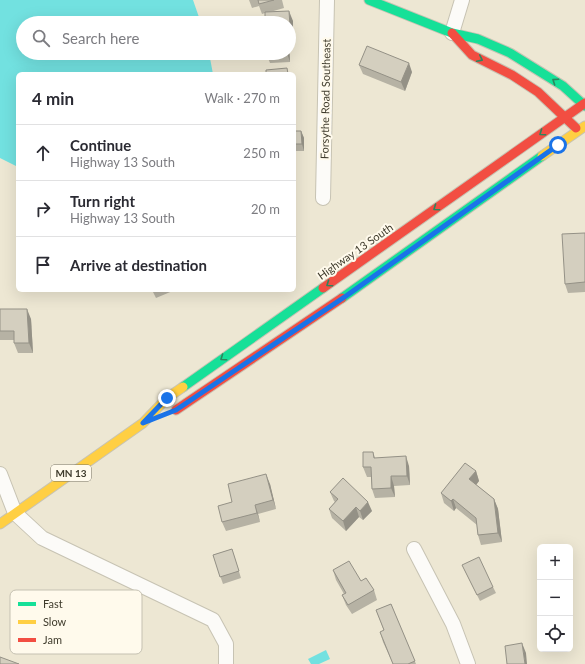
<!DOCTYPE html>
<html lang="en">
<head>
<meta charset="utf-8">
<style>
	:root { --surface:#fff; --page:#f7f7f7; --text:#2b2b33; --muted:#7c7c81; --line:#e1e1e2 }
	body { margin:0; font-family:Lato,sans-serif; background:var(--page); color:var(--text) }
	.controls { position:absolute; right:12px; bottom:12px; display:grid; overflow:hidden; border-radius:6px; box-shadow:0 4px 16px #0002 }
	.controls button { width:36px; height:36px; display:grid; place-items:center; padding:0; border:0; border-bottom:1px solid var(--line); background:var(--surface); color:var(--text); font:20px sans-serif }
	.stop { position:absolute; width:12px; height:12px; margin:-9px; border:3px solid #1a73e8; border-radius:50%; background:#fff }
	.stop.end { background:#1a73e8; border-color:#fff; box-shadow:0 1px 4px #0008 }
	.list { margin:0; padding:0; list-style:none }
	h2 { display:flex; justify-content:space-between; align-items:center; height:52px; margin:0; padding:0 16px; font-size:17px }
	h2 small { font-size:13px; font-weight:400; color:var(--muted) }
	.list li { display:grid; grid-template-columns:26px 1fr auto; gap:12px; align-items:center; box-sizing:border-box; height:56px; padding:0 16px; border-top:1px solid var(--line) }
	.list b { display:block; font-size:15px; white-space:nowrap }
	.list p { margin:0; font-size:13px; white-space:nowrap; color:var(--muted) }
	.list em { font-size:13px; font-style:normal; color:var(--muted) }
	.icon { flex:none; width:22px; height:22px; fill:none; stroke:currentColor; stroke-width:2; stroke-linecap:round; stroke-linejoin:round }
	.map { position:relative; flex:none; width:585px; height:664px; overflow:hidden }
	.search { position:absolute; background:var(--surface); box-shadow:0 4px 16px #0002; left:16px; top:16px; width:280px; height:44px; display:flex; align-items:center; gap:10px; box-sizing:border-box; padding:0 14px; border-radius:22px; color:var(--muted); font-size:15px }
	.panel { position:absolute; background:var(--surface); box-shadow:0 4px 16px #0002; left:16px; top:72px; width:280px; height:220px; border-radius:6px }
	.map>svg:first-child { display:block }
</style>
</head>
<body>
<div class="map">
<svg width="585" height="664" viewBox="0 0 585 664">
	<rect width="100%" height="100%" fill="#ede7d3"/>
	<!-- water -->
	<g fill="#72e1e0">
		<path d="M 0,0 L 193,0 L 201,23 L 23,23 L 23,53 L 209,53 L 213,74 L 18,74 L 18,167 L 0,158 Z"/>
		<path d="M 326,650 L 330,659 L 319,664 L 311,664 L 308,659 Z"/>
	</g>
	<g fill="none" stroke-linecap="round" stroke-linejoin="round">
		<!-- street casing -->
		<g stroke="#c7c3b3" stroke-width="16">
			<g id="street">
				<path d="M 452,33 L 462,0"/>
				<path d="M 323,198 L 327,0"/>
				<path d="M 0,474 L 15,513 L 42,538 L 213,620 L 226,644 L 226,664"/>
				<path d="M 414,549 L 453,624 L 468,664"/>
			</g>
		</g>
		<!-- fast casing -->
		<g stroke="#c7c3b3" stroke-width="11">
			<g id="fast">
				<path d="M 369,0 L 452,33 L 478,39 L 510,53 L 563,86 L 585,106"/>
				<path d="M 342,298 L 542,156"/>
				<path d="M 183,387 L 323,288"/>
			</g>
		</g>
		<!-- slow casing -->
		<g stroke="#c7c3b3" stroke-width="11">
			<g id="slow">
				<path d="M 542,156 L 585,126"/>
				<path d="M 0,524 L 143,423 L 167,398 L 183,387"/>
			</g>
		</g>
		<!-- jam casing -->
		<g stroke="#c7c3b3" stroke-width="11">
			<g id="jam">
				<path d="M 452,33 L 472,55 L 512,75 L 538,92 L 576,128"/>
				<path d="M 323,288 L 585,103"/>
				<path d="M 176,410 L 342,298"/>
			</g>
		</g>
		<!-- street -->
		<use href="#street" stroke="#fcfbf8" stroke-width="14"/>
		<!-- fast -->
		<use href="#fast" stroke="#16e098" stroke-width="9"/>
		<!-- slow -->
		<use href="#slow" stroke="#ffcf43" stroke-width="9"/>
		<!-- jam -->
		<use href="#jam" stroke="#f24e42" stroke-width="9"/>
	</g>
	<!-- wall -->
	<g fill="#b6b2a4">
		<path d="M 249,0 L 282,0 L 284,8 L 270,12 L 293,21 L 293,36 L 289,36 L 289,23 L 265,13 L 262,14 L 259,6 L 252,8 Z"/>
		<path d="M 266,53 L 289,53 L 290,62 L 270,63 Z"/>
		<path d="M 359,65 L 412,72 L 405,91 L 363,74 Z"/>
		<path d="M 294,131 L 301,131 L 304,138 L 304,151 L 294,151 Z"/>
		<path d="M 585,233 L 585,292 L 568,293 L 565,284 Z"/>
		<path d="M 152,290 L 175,290 L 156,298 Z"/>
		<path d="M 0,309 L 31,319 L 33,353 L 18,353 L 14,343 L 14,340 L 0,340 Z"/>
		<path d="M 373,452 L 375,458 L 409,466 L 410,485 L 394,486 L 395,497 L 375,498 L 372,489 L 371,477 L 367,477 L 363,467 Z"/>
		<path d="M 476,471 L 479,481 L 476,485 L 494,499 L 498,509 L 502,542 L 481,545 L 478,535 L 477,525 L 456,508 L 454,511 L 444,503 L 441,493 Z"/>
		<path d="M 270,484 L 276,509 L 258,514 L 260,522 L 226,531 L 222,522 L 232,502 Z"/>
		<path d="M 330,492 L 372,511 L 363,520 L 359,517 L 346,531 L 332,518 L 329,509 L 335,502 L 334,501 Z"/>
		<path d="M 232,549 L 241,578 L 223,584 L 213,555 Z"/>
		<path d="M 462,565 L 493,587 L 496,593 L 480,601 Z"/>
		<path d="M 333,570 L 361,581 L 374,590 L 377,600 L 352,614 L 346,605 L 342,595 L 344,594 L 336,580 Z"/>
		<path d="M 391,604 L 416,664 L 393,664 L 383,642 L 380,632 L 384,631 L 376,610 Z"/>
	</g>
	<!-- shaded-wall -->
	<g fill="#949186">
		<path d="M 289,11 L 293,21 L 293,36 L 290,26 Z"/>
		<path d="M 289,37 L 290,62 L 287,53 L 289,53 Z"/>
		<path d="M 409,63 L 412,72 L 405,91 L 401,82 Z"/>
		<path d="M 301,131 L 304,138 L 304,151 L 302,144 Z"/>
		<path d="M 27,309 L 31,319 L 33,353 L 29,343 Z"/>
		<path d="M 406,456 L 409,466 L 410,485 L 407,476 Z"/>
		<path d="M 476,471 L 479,481 L 473,489 L 469,479 Z"/>
		<path d="M 266,474 L 270,484 L 276,509 L 273,500 Z"/>
		<path d="M 391,476 L 394,486 L 395,497 L 391,488 Z"/>
		<path d="M 453,499 L 456,508 L 454,511 L 451,501 Z"/>
		<path d="M 494,499 L 498,509 L 502,542 L 498,533 Z"/>
		<path d="M 368,502 L 372,511 L 363,520 L 360,511 Z"/>
		<path d="M 255,505 L 258,514 L 260,522 L 257,513 Z"/>
		<path d="M 356,507 L 359,517 L 346,531 L 343,521 Z"/>
		<path d="M 522,643 L 526,653 L 527,664 L 525,664 Z"/>
	</g>
	<!-- building -->
	<g fill="#d4cfbf" stroke="#949186">
		<path d="M 258,0 L 274,0 L 259,4 Z"/>
		<path d="M 289,11 L 290,26 L 289,26 L 289,23 L 265,23 L 265,12 Z"/>
		<path d="M 367,46 L 409,63 L 401,82 L 359,65 Z"/>
		<path d="M 287,68 L 288,74 L 266,74 L 266,70 Z"/>
		<path d="M 294,131 L 301,131 L 302,144 L 294,144 Z"/>
		<path d="M 585,233 L 585,282 L 565,284 L 562,234 Z"/>
		<path d="M 0,309 L 27,309 L 29,343 L 14,343 L 14,331 L 0,331 Z"/>
		<path d="M 363,452 L 373,452 L 374,458 L 406,456 L 407,476 L 391,476 L 391,488 L 372,489 L 371,467 L 363,467 Z"/>
		<path d="M 465,463 L 476,471 L 469,479 L 494,499 L 498,533 L 478,535 L 476,518 L 453,499 L 451,501 L 441,493 Z"/>
		<path d="M 266,474 L 273,500 L 255,505 L 257,513 L 222,522 L 218,506 L 232,502 L 228,484 Z"/>
		<path d="M 343,478 L 368,502 L 360,511 L 356,507 L 343,521 L 329,509 L 338,499 L 330,492 Z"/>
		<path d="M 232,549 L 239,571 L 220,577 L 213,555 Z"/>
		<path d="M 479,557 L 493,587 L 477,595 L 462,565 Z"/>
		<path d="M 349,561 L 361,581 L 366,578 L 374,590 L 348,605 L 342,595 L 346,593 L 333,570 Z"/>
		<path d="M 391,604 L 415,661 L 408,664 L 393,664 L 380,632 L 384,630 L 376,610 Z"/>
		<path d="M 522,643 L 525,664 L 507,664 L 505,646 Z"/>
		<path d="M 0,657 L 19,664 L 0,664 Z"/>
	</g>
	<!-- one-way arrows -->
	<defs><path id="oneway-chevron" d="M-2-3.5L2.5 0L-2 3.5" fill="none" stroke-width="1.6" stroke-linecap="round" stroke-linejoin="round"/></defs>
	<g stroke="#2d855d">
		<use href="#oneway-chevron" transform="translate(480 59) rotate(26)"/>
		<use href="#oneway-chevron" transform="translate(555 81) rotate(-146)"/>
		<use href="#oneway-chevron" transform="translate(542 133) rotate(145)"/>
		<use href="#oneway-chevron" transform="translate(436 208) rotate(145)"/>
		<use href="#oneway-chevron" transform="translate(329 284) rotate(145)"/>
		<use href="#oneway-chevron" transform="translate(223 358) rotate(145)"/>
	</g>
	<g fill="none" stroke-linecap="round" stroke-linejoin="round">
		<!-- route -->
		<path stroke="#1a73e8" stroke-width="5" d="M 167,398 L 143,423 L 176,410 L 240,367 L 346,296 L 558,145"/>
	</g>
	<g text-anchor="middle" dominant-baseline="central" stroke-width="4" stroke-linejoin="round" paint-order="stroke">
		<!-- shield labels -->
		<rect fill="#fffaec" stroke="#797466" stroke-width="1" x="51" y="465" width="40" height="16" rx="3"/>
		<g font-size="10" font-weight="bold" fill="#3f3b2c">
			<text x="71" y="473">MN 13</text>
		</g>
		<!-- street labels -->
		<g font-size="11" fill="#3f3b2c" stroke="#fffaec">
			<text transform="translate(325 99) rotate(-89)">Forsythe Road Southeast</text>
			<text transform="translate(355 251) rotate(-35)">Highway 13 South</text>
		</g>
	</g>
	<!-- legend -->
	<rect x="10" y="590" width="132" height="64" rx="6" fill="#fffaec" stroke="#c5c1b2" stroke-width="1"/>
	<rect x="18" y="602" width="18" height="4" fill="#16e098"/>
	<rect x="18" y="620" width="18" height="4" fill="#ffcf43"/>
	<rect x="18" y="638" width="18" height="4" fill="#f24e42"/>
	<g font-size="11" fill="#3f3b2c">
		<text x="43" y="608">Fast</text>
		<text x="43" y="626">Slow</text>
		<text x="43" y="644">Jam</text>
	</g>
</svg>
<div class="controls">
<button>+</button>
<button>−</button>
<button><svg class="icon" aria-label="locate" viewBox="0 0 24 24"><circle cx="12" cy="12" r="6"/><path d="M12 2v4M12 18v4M2 12h4M18 12h4"/></svg></button>
</div>
<div class="stop" style="left:558px;top:145px"></div>
<div class="stop end" style="left:167px;top:398px"></div>
<div class="search"><svg class="icon" aria-label="search" viewBox="0 0 24 24"><circle cx="10" cy="10" r="6"/><path d="M15 15l6 6"/></svg>Search here</div>
<section class="panel">
<h2>4 min<small>Walk · 270 m</small></h2>
<ul class="list">
<li><svg class="icon" aria-label="ahead" viewBox="0 0 24 24"><path d="M12 20V5M6 11l6-6 6 6"/></svg><div><b>Continue</b><p>Highway 13 South</p></div><em>250 m</em></li>
<li><svg class="icon" aria-label="right" viewBox="0 0 24 24"><path d="M7 20v-9h11M14 6l5 5-5 5"/></svg><div><b>Turn right</b><p>Highway 13 South</p></div><em>20 m</em></li>
<li><svg class="icon" aria-label="arrive" viewBox="0 0 24 24"><path d="M6 21V4h12l-3 4 3 4H6"/></svg><div><b>Arrive at destination</b></div></li>
</ul>
</section>
</div>
</body>
</html>
